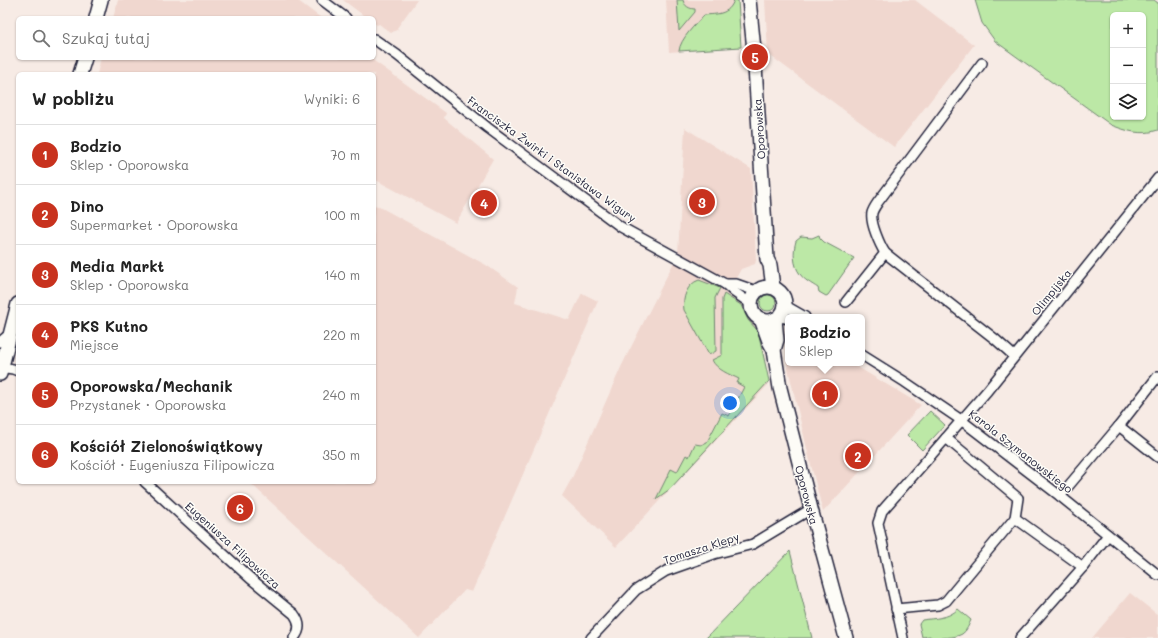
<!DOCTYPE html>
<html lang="pl">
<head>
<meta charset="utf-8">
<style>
	:root { --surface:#fff; --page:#f2f2f2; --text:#222; --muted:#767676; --line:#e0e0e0; --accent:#c8321e }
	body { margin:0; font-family:Mali,sans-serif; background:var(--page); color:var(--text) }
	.controls { position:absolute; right:12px; top:12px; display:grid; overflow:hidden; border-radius:6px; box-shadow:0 1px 3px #0004 }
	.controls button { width:36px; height:36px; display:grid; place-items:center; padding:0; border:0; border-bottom:1px solid var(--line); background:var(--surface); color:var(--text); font:20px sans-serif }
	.you { position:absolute; left:730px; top:403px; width:14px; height:14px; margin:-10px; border:3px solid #fff; border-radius:50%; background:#1a73e8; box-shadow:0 0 0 6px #1a73e833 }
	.badge { display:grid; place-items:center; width:26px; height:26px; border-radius:50%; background:var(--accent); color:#fff; font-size:13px; font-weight:700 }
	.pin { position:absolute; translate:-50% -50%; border:2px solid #fff; box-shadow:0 1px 4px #0006 }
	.popup { position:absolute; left:785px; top:314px; width:80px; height:52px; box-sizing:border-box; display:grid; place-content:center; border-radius:6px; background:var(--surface); filter:drop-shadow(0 1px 3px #0005); font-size:13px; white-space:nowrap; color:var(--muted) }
	.popup b { font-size:15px; color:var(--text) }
	.popup::after { content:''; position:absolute; left:50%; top:100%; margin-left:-8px; border:8px solid transparent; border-top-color:var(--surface) }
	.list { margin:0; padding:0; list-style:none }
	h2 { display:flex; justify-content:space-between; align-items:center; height:52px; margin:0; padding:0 16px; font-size:17px }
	h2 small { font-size:13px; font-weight:400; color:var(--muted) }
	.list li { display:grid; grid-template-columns:26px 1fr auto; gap:12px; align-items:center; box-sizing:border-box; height:60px; padding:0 16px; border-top:1px solid var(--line) }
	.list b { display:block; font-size:15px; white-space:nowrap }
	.list p { margin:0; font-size:13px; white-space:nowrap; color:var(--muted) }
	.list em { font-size:13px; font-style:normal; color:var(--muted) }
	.icon { flex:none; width:22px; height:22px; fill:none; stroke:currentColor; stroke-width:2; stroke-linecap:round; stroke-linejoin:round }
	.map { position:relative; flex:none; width:1158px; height:638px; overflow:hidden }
	.search { position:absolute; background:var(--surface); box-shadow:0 1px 3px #0004; left:16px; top:16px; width:360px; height:44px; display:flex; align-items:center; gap:10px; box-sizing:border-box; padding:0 14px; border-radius:6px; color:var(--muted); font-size:15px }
	.panel { position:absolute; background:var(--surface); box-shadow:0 1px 3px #0004; left:16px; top:72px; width:360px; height:412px; border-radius:6px }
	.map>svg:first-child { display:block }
</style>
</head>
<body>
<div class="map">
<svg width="1158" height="638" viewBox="0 0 1158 638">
	<rect width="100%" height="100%" fill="#f7ebe5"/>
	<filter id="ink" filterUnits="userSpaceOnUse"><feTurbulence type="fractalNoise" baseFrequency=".025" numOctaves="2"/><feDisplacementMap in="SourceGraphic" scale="8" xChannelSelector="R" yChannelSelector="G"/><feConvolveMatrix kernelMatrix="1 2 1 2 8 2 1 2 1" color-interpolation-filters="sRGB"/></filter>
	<g filter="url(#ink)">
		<!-- built -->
		<g fill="#f0d7cf">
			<path d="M 118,0 L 297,0 L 321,18 L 113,18 Z"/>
			<path d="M 343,0 L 417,0 L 397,28 L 398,29 L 391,33 L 379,24 L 377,25 L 374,23 L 374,18 L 367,18 Z"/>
			<path d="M 666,0 L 736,0 L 739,47 L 669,52 Z"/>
			<path d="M 765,0 L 915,0 L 974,45 L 894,147 L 768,54 Z"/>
			<path d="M 101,58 L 370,58 L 446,113 L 444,118 L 493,159 L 456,223 L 374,179 L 374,74 L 97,74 Z"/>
			<path d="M 685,128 L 751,169 L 756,260 L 755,264 L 741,269 L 728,292 L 744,303 L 762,335 L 768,385 L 616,547 L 562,496 L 572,478 L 622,365 L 678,254 Z"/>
			<path d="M 374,205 L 378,206 L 486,265 L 518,287 L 515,303 L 569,320 L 582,293 L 598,301 L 472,592 L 465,590 L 419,638 L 249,482 L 374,482 Z"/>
			<path d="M 788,358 L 788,363 L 851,363 L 921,405 L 823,512 L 809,457 L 786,360 Z"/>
			<path d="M 1130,593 L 1158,615 L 1158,638 L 1092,638 Z"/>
		</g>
		<!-- green -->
		<g fill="#bce8a6" stroke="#6f8570" fill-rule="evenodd">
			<path d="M 677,0 L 683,0 C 684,6 690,9 695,9 L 695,12 L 679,31 Z"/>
			<path d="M 734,0 L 738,0 L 741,47 L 679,51 C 680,39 696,24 704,15 C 717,14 729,15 734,0 Z"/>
			<path d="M 975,0 L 1154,0 L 1158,3 L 1158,130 C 1141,136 1127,131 1111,125 L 995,41 L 982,23 ZM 1113,15 L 1143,15 L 1143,117 L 1113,117 Z"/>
			<path d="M 819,235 L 820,238 L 824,242 L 854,258 L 828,295 L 826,296 L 819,292 L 818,288 C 812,284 804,280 800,274 C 793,265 793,251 796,241 L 801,237 L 812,238 Z"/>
			<path d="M 699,280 L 720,288 L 715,298 L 716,351 L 709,355 L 684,310 C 682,298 687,284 699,280 Z"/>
			<path d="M 724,294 L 741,305 L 748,320 L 758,331 L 769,381 L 670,489 L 656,499 L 671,469 L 677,472 L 686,455 L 689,457 L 695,444 L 701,445 L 707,442 L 722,413 L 729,416 L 744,387 L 737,383 L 739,379 C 729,374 717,370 712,360 L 722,355 L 722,299 Z"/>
			<circle cx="768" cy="303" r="8"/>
			<path d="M 930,411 L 945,425 L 922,450 L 907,435 Z"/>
			<path d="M 790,551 L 812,638 L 706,638 Z"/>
			<path d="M 958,609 L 971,620 C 969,624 967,631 962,634 C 955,638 940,638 932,638 L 930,636 L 922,637 L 919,624 L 922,620 C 935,618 948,619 958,609 Z"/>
		</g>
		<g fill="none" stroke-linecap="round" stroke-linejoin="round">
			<!-- street casing -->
			<g stroke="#22223b" stroke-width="12">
				<g id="street">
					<path d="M 322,0 L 346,18"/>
					<path d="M 374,39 L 397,55 L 488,128 L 621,227 L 725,284 L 734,292 L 750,303"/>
					<path d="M 982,63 L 878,202 C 876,205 873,209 872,213 C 870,223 880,245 885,253 L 995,339 L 1014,356"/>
					<path d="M 725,284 L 736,284 L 756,291"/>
					<path d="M 846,302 L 885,253"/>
					<path d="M 784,305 L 805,317"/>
					<path d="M 779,316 L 788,319"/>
					<path d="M 0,342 L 11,333"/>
					<path d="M 862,355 L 905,382 L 961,420 L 1060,496 L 1158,575"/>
					<path d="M 0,367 L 13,369 L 18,371"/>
					<path d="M 1119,426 L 1158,457"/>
					<path d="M 946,438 L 987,391 L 1158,178"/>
					<path d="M 145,482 L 250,578 L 294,614 C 300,622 301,630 294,638"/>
					<path d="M 1060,496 L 1119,426 L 1158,376"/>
					<path d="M 896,609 L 938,605 L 946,601 L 1015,518"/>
					<path d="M 591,638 L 636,590 L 666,571 L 714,554 L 753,544 L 811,509"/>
					<path d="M 903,638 L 878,523 L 882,511 L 946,438 L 1018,498 L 1015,518 L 1083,567"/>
					<path d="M 1020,638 L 1083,567 L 1108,535"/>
				</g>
			</g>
			<!-- secondary casing -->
			<g stroke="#22223b" stroke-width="16">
				<g id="secondary">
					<path d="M 749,0 L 754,50 L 767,259 L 770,265 L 773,287"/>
					<path d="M 96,18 L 101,0"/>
					<path d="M 80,74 L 85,58"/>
					<circle cx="768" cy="304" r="17"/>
					<path d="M 761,319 L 769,341 L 774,350"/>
					<path d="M 775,319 L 777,340 L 774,350 L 780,388 L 811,509 L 846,638"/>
					<path d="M 0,374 L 18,304"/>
				</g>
			</g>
			<!-- street -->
			<use href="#street" stroke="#fdfcf7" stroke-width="9"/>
			<!-- secondary -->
			<use href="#secondary" stroke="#fdfcf7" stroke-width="13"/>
		</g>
	</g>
	<g text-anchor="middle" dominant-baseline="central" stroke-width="3" stroke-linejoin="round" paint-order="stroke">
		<!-- street labels -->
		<g font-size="11" fill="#22223b" stroke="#fdfcf7">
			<text transform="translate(759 129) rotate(-94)">Oporowska</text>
			<text transform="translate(552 159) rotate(36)">Franciszka Żwirki i Stanisława Wigury</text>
			<text transform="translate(1051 292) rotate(-51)">Olimpijska</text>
			<text transform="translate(1021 451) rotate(38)">Karola Szymanowskiego</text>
			<text transform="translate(807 495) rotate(75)">Oporowska</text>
			<text transform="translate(233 545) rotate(42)">Eugeniusza Filipowicza</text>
			<text transform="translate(701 548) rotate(-18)">Tomasza Klepy</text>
		</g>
	</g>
</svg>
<div class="controls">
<button>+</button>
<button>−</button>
<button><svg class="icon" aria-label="layers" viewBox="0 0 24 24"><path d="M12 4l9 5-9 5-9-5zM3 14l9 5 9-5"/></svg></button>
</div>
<div class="you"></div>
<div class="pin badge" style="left:825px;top:394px">1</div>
<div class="popup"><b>Bodzio</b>Sklep</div>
<div class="pin badge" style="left:858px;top:456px">2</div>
<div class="pin badge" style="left:702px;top:202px">3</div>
<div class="pin badge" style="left:484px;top:203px">4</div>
<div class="pin badge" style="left:755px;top:57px">5</div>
<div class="pin badge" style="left:240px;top:508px">6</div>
<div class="search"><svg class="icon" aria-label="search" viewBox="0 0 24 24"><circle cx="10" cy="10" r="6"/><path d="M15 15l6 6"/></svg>Szukaj tutaj</div>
<section class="panel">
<h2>W pobliżu<small>Wyniki: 6</small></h2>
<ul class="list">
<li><span class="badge">1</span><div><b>Bodzio</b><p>Sklep · Oporowska</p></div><em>70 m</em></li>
<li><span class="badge">2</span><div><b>Dino</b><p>Supermarket · Oporowska</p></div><em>100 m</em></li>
<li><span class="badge">3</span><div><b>Media Markt</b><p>Sklep · Oporowska</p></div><em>140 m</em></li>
<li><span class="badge">4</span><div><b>PKS Kutno</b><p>Miejsce</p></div><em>220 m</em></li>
<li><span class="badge">5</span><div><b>Oporowska/Mechanik</b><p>Przystanek · Oporowska</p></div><em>240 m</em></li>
<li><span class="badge">6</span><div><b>Kościół Zielonoświątkowy</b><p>Kościół · Eugeniusza Filipowicza</p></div><em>350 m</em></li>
</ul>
</section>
</div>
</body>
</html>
